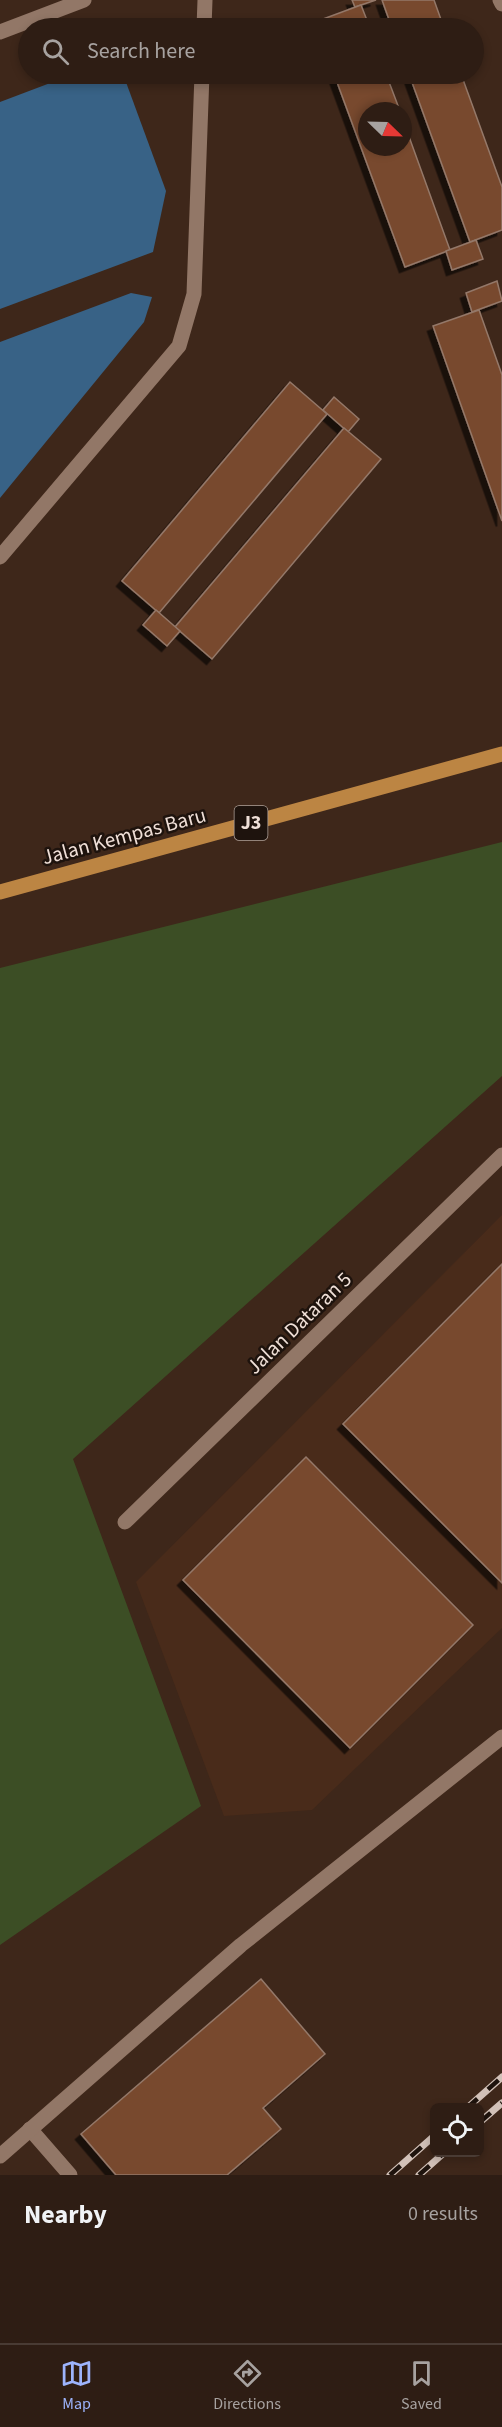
<!DOCTYPE html>
<html lang="en">
<head>
<meta charset="utf-8">
<style>
	:root { --surface:#2e1d14; --page:#36261d; --text:#f1f3f6; --muted:#a7a2a0; --line:#493b34; --accent:#9db4fd }
	body { margin:0; font-family:"Source Sans 3",sans-serif; background:var(--page); color:var(--text) }
	.controls { position:absolute; right:18px; bottom:18px; display:grid; overflow:hidden; border-radius:9px; box-shadow:0 3px 9px #0003 }
	.controls button { width:54px; height:54px; display:grid; place-items:center; padding:0; border:0; border-bottom:2px solid var(--line); background:var(--surface); color:var(--text); font:30px sans-serif }
	.compass { position:absolute; left:358px; top:102px; width:54px; height:54px; border-radius:50%; background:var(--surface); box-shadow:0 3px 9px #0003; rotate:113deg }
	.list { margin:0; padding:0; list-style:none }
	h2 { display:flex; justify-content:space-between; align-items:center; height:78px; margin:0; padding:0 24px; font-size:26px }
	h2 small { font-size:20px; font-weight:400; color:var(--muted) }
	.icon { flex:none; width:33px; height:33px; fill:none; stroke:currentColor; stroke-width:2; stroke-linecap:round; stroke-linejoin:round }
	.map { position:relative; flex:none; width:502px; height:2175px; overflow:hidden }
	.search { position:absolute; background:var(--surface); box-shadow:0 3px 9px #0003; left:18px; right:18px; top:18px; height:66px; display:flex; align-items:center; gap:15px; box-sizing:border-box; padding:0 21px; border-radius:33px; color:var(--muted); font-size:22px }
	.sheet { height:168px; background:var(--surface) }
	nav { display:flex; justify-content:space-around; align-items:center; box-sizing:border-box; height:84px; border-top:2px solid var(--line); background:var(--surface); font-size:16px; color:var(--muted) }
	nav a { display:grid; justify-items:center; gap:3px }
	nav .on { color:var(--accent) }
	.map>svg:first-child { display:block }
</style>
</head>
<body>
<div class="map">
<svg width="502" height="2175" viewBox="0 0 502 2175">
	<defs>
		<filter id="shadow"><feDropShadow dx="-5.5" dy="5.5" stdDeviation="0" flood-color="#0009"/></filter>
	</defs>
	<rect width="100%" height="100%" fill="#3e271a"/>
	<!-- built -->
	<path fill="#492b1a" d="M 502,1215 L 502,1628 L 312,1810 L 224,1816 L 136,1582 Z"/>
	<!-- green -->
	<path fill="#3c4e25" d="M 502,842 L 502,1076 L 73,1459 L 201,1806 L 0,1945 L 0,968 Z"/>
	<!-- water -->
	<g fill="#386286">
		<path d="M 74,74 L 123,74 L 166,191 L 153,252 L 0,309 L 0,102 Z"/>
		<path d="M 131,293 L 152,297 L 144,322 L 0,498 L 0,342 Z"/>
	</g>
	<!-- building -->
	<g fill="#784a2e" stroke="#947869" stroke-width="1.5" filter="url(#shadow)">
		<path d="M 352,0 L 376,0 L 355,7 Z"/>
		<path d="M 382,0 L 434,0 L 444,28 L 392,28 Z"/>
		<path d="M 361,5 L 370,28 L 317,28 L 315,22 Z"/>
		<path d="M 334,74 L 386,74 L 400,111 L 367,111 L 367,147 L 403,147 L 403,120 L 450,250 L 405,267 Z"/>
		<path d="M 409,74 L 461,74 L 502,187 L 502,230 L 470,242 Z"/>
		<path d="M 476,240 L 483,259 L 452,270 L 446,251 Z"/>
		<path d="M 497,281 L 502,301 L 472,312 L 466,293 Z"/>
		<path d="M 479,310 L 502,375 L 502,521 L 433,326 Z"/>
		<path d="M 290,382 L 327,414 L 159,613 L 122,581 Z"/>
		<path d="M 334,397 L 359,419 L 348,432 L 323,410 Z"/>
		<path d="M 344,428 L 381,459 L 212,659 L 175,627 Z"/>
		<path d="M 156,610 L 180,631 L 167,646 L 143,625 Z"/>
		<path d="M 502,1264 L 502,1583 L 343,1424 Z"/>
		<path d="M 306,1457 L 473,1625 L 350,1748 L 183,1580 Z"/>
		<path d="M 261,1979 L 325,2054 L 263,2108 L 281,2129 L 227,2175 L 116,2175 L 81,2134 Z"/>
	</g>
	<g fill="none" stroke-linecap="round" stroke-linejoin="round">
		<!-- minor -->
		<g stroke="#927767" stroke-width="15">
			<path d="M 500,0 L 502,4"/>
			<path d="M 204,28 L 205,0"/>
			<path d="M 0,32 L 84,0"/>
			<path d="M 0,557 L 179,346 L 194,294 L 202,74"/>
			<path d="M 125,1522 L 502,1155"/>
			<path d="M 30,2129 L 70,2175"/>
			<path d="M 0,2156 L 241,1945 L 502,1737"/>
		</g>
		<!-- major -->
		<path stroke="#bc8543" stroke-width="15" d="M 0,892 L 502,754"/>
		<!-- rail casing -->
		<g stroke="#d2c1b8" stroke-width="7">
			<g id="rail">
				<path d="M 467,2108 L 502,2077"/>
				<path d="M 480,2122 L 502,2103"/>
				<path d="M 390,2175 L 434,2136"/>
				<path d="M 419,2175 L 445,2152"/>
			</g>
		</g>
		<!-- rail -->
		<use href="#rail" stroke="#1e130d" stroke-width="4.5" stroke-dasharray="14" stroke-linecap="butt"/>
	</g>
	<g text-anchor="middle" dominant-baseline="central" stroke-width="5" stroke-linejoin="round" paint-order="stroke">
		<!-- shield labels -->
		<rect fill="#1e130d" stroke="#b0a29a" stroke-width="1.5" x="234.5" y="806" width="33" height="34" rx="4.5"/>
		<g font-size="20" font-weight="bold" fill="#efdfd7">
			<text x="251" y="823">J3</text>
		</g>
		<!-- street labels -->
		<g font-size="21" fill="#efdfd7" stroke="#1e130d">
			<text transform="translate(124 836) rotate(-15)">Jalan Kempas Baru</text>
			<text transform="translate(299 1323) rotate(-44)">Jalan Dataran 5</text>
		</g>
	</g>
</svg>
<div class="controls">
<button><svg class="icon" aria-label="locate" viewBox="0 0 24 24"><circle cx="12" cy="12" r="6"/><path d="M12 2v4M12 18v4M2 12h4M18 12h4"/></svg></button>
</div>
<svg class="compass" viewBox="-18 -18 36 36"><path d="M0-13l5 13h-10z" fill="#e53935"/><path d="M0 13l5-13h-10z" fill="#a7a2a0"/></svg>
<div class="search"><svg class="icon" aria-label="search" viewBox="0 0 24 24"><circle cx="10" cy="10" r="6"/><path d="M15 15l6 6"/></svg>Search here</div>
</div>
<section class="sheet">
<h2>Nearby<small>0 results</small></h2>
<ul class="list">
</ul>
</section>
<nav>
<a class="on"><svg class="icon" aria-label="map" viewBox="0 0 24 24"><path d="M3 6l6-2 6 2 6-2v14l-6 2-6-2-6 2zM9 4v14M15 6v14"/></svg>Map</a>
<a><svg class="icon" aria-label="directions" viewBox="0 0 24 24"><path d="M12 3l9 9-9 9-9-9zM9 14v-3h6M13 9l2 2-2 2"/></svg>Directions</a>
<a><svg class="icon" aria-label="saved" viewBox="0 0 24 24"><path d="M7 4h10v16l-5-4-5 4z"/></svg>Saved</a>
</nav>
</body>
</html>
